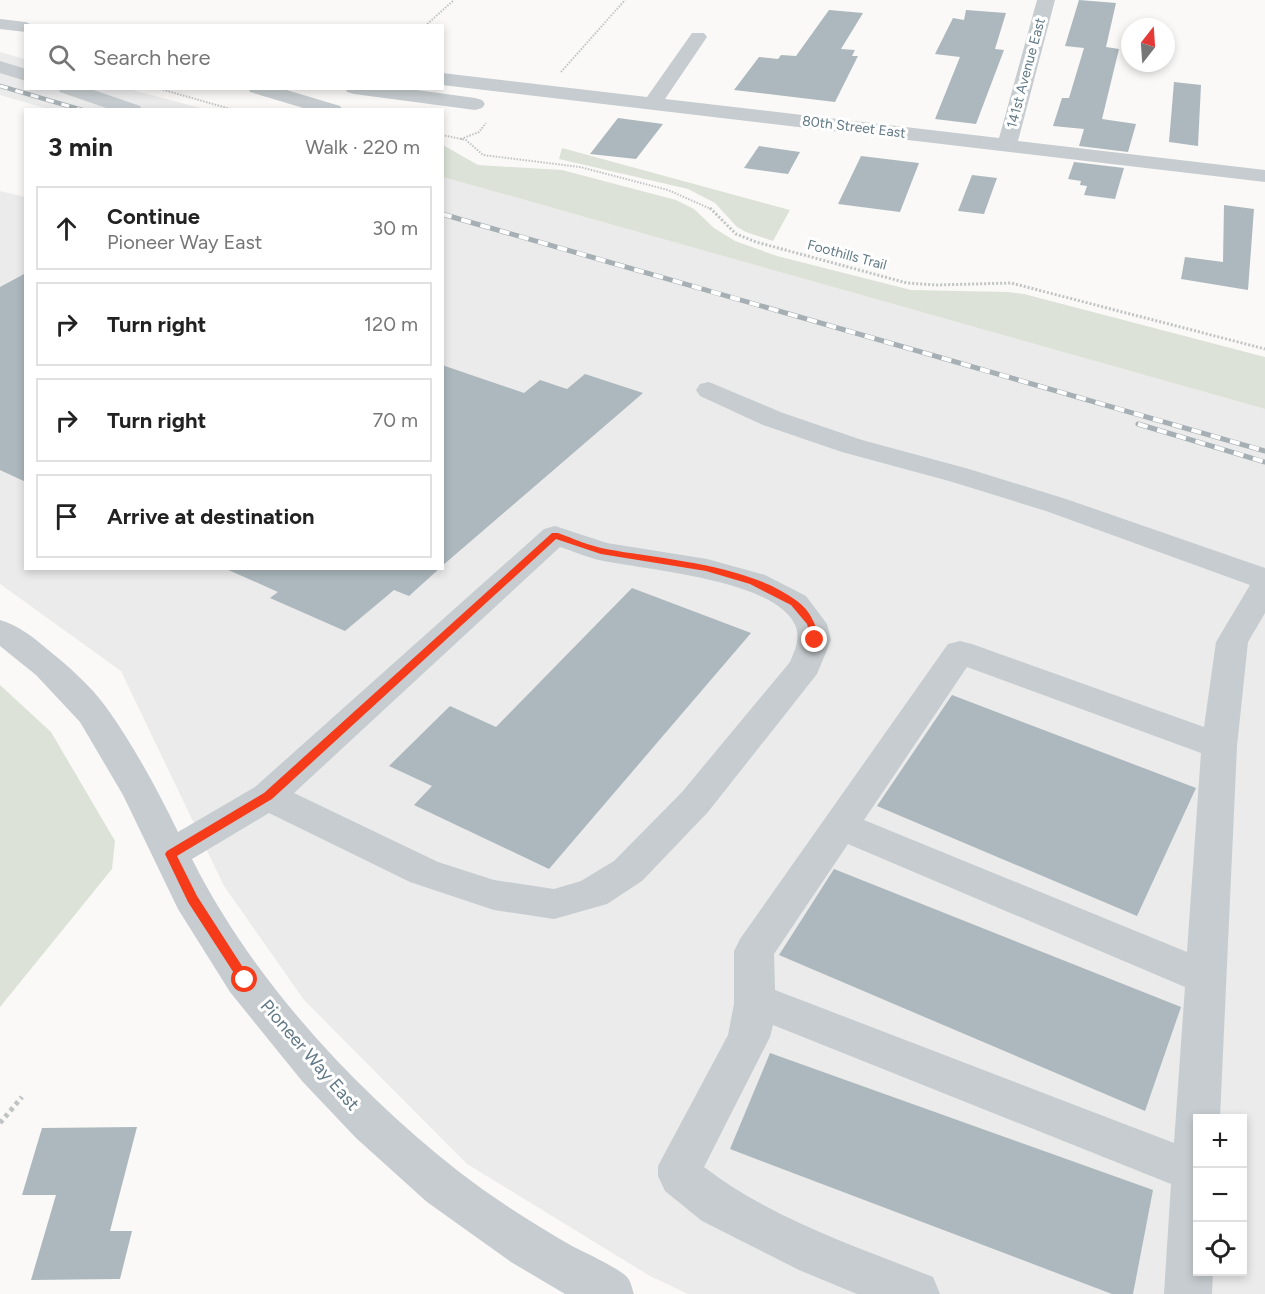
<!DOCTYPE html>
<html lang="en">
<head>
<meta charset="utf-8">
<style>
	:root { --surface:#fff; --page:#f2f2f2; --text:#222; --muted:#767676; --line:#e0e0e0 }
	body { margin:0; font-family:Figtree,sans-serif; background:var(--page); color:var(--text) }
	.controls { position:absolute; right:18px; bottom:18px; display:grid; overflow:hidden; border-radius:0px; box-shadow:0 3px 9px #0003 }
	.controls button { width:54px; height:54px; display:grid; place-items:center; padding:0; border:0; border-bottom:2px solid var(--line); background:var(--surface); color:var(--text); font:30px sans-serif }
	.compass { position:absolute; left:1121px; top:18px; width:54px; height:54px; border-radius:50%; background:var(--surface); box-shadow:0 3px 9px #0003; rotate:17deg }
	.stop { position:absolute; width:18px; height:18px; margin:-14px; border:4px solid #f63b1b; border-radius:50%; background:#fff }
	.stop.end { background:#f63b1b; border-color:#fff; box-shadow:0 2px 6px #0008 }
	.list { margin:0; padding:0; list-style:none }
	h2 { display:flex; justify-content:space-between; align-items:center; height:78px; margin:0; padding:0 24px; font-size:26px }
	h2 small { font-size:20px; font-weight:400; color:var(--muted) }
	.list li { display:grid; grid-template-columns:39px 1fr auto; gap:18px; align-items:center; box-sizing:border-box; height:84px; margin:0 12px 12px; padding:0 12px; border:2px solid var(--line); border-radius:0px }
	.list b { display:block; font-size:22px; white-space:nowrap }
	.list p { margin:0; font-size:20px; white-space:nowrap; color:var(--muted) }
	.list em { font-size:20px; font-style:normal; color:var(--muted) }
	.icon { flex:none; width:33px; height:33px; fill:none; stroke:currentColor; stroke-width:2; stroke-linecap:round; stroke-linejoin:round }
	.map { position:relative; flex:none; width:1265px; height:1294px; overflow:hidden }
	.search { position:absolute; background:var(--surface); box-shadow:0 3px 9px #0003; left:24px; top:24px; width:420px; height:66px; display:flex; align-items:center; gap:15px; box-sizing:border-box; padding:0 21px; border-radius:0px; color:var(--muted); font-size:22px }
	.panel { position:absolute; background:var(--surface); box-shadow:0 3px 9px #0003; left:24px; top:108px; width:420px; height:462px; border-radius:0px }
	.map>svg:first-child { display:block }
</style>
</head>
<body>
<div class="map">
<svg width="1265" height="1294" viewBox="0 0 1265 1294">
	<rect width="100%" height="100%" fill="#faf9f7"/>
	<!-- built -->
	<g fill="#eaebea" fill-rule="evenodd">
		<path d="M 0,52 L 25,59 L 26,88 L 129,89 L 204,109 L 48,109 L 0,95 Z"/>
		<path d="M 443,177 L 1265,409 L 1265,1294 L 688,1294 L 650,1276 L 467,1164 L 304,1000 L 224,886 L 121,671 L 0,584 L 0,191 L 25,197 L 26,568 L 442,568 ZM 1198,1118 L 1242,1118 L 1242,1272 L 1198,1272 Z"/>
	</g>
	<!-- green -->
	<g fill="#dce2d7">
		<path d="M 443,145 L 478,165 L 562,170 L 676,200 L 694,209 L 714,228 L 735,241 L 777,256 L 911,290 L 1008,292 L 1024,294 L 1265,357 L 1265,409 L 443,177 Z"/>
		<path d="M 562,148 L 790,210 L 773,241 L 746,232 L 737,227 L 715,203 L 688,189 L 559,159 Z"/>
		<path d="M 0,685 L 51,732 L 115,841 L 112,869 L 0,1007 Z"/>
	</g>
	<!-- building -->
	<g fill="#acb8bd">
		<path d="M 1079,0 L 1116,3 L 1106,47 L 1119,49 L 1102,119 L 1136,124 L 1128,152 L 1079,146 L 1084,129 L 1053,126 L 1062,98 L 1069,98 L 1084,48 L 1065,46 Z"/>
		<path d="M 829,10 L 863,13 L 841,49 L 855,50 L 852,56 L 858,56 L 835,102 L 734,90 L 759,57 L 778,59 L 781,55 L 796,56 Z"/>
		<path d="M 966,10 L 1006,13 L 995,49 L 1004,50 L 976,124 L 935,119 L 960,57 L 935,54 L 953,18 L 964,20 Z"/>
		<path d="M 1174,82 L 1201,85 L 1198,146 L 1169,142 Z"/>
		<path d="M 618,118 L 663,124 L 636,159 L 590,154 Z"/>
		<path d="M 759,146 L 800,152 L 788,174 L 744,168 Z"/>
		<path d="M 861,156 L 919,163 L 900,212 L 838,204 Z"/>
		<path d="M 1074,162 L 1124,168 L 1115,199 L 1084,195 L 1087,186 L 1080,185 L 1081,181 L 1068,179 Z"/>
		<path d="M 972,175 L 997,178 L 984,214 L 958,211 Z"/>
		<path d="M 1224,205 L 1254,209 L 1248,290 L 1181,279 L 1185,257 L 1223,262 Z"/>
		<path d="M 26,273 L 26,482 L 0,470 L 0,287 Z"/>
		<path d="M 442,365 L 524,393 L 540,380 L 567,389 L 585,374 L 643,393 L 442,566 Z"/>
		<path d="M 224,568 L 440,568 L 409,596 L 394,590 L 345,631 L 270,598 L 278,592 Z"/>
		<path d="M 632,588 L 751,633 L 549,869 L 414,805 L 432,786 L 389,766 L 450,706 L 496,727 Z"/>
		<path d="M 952,695 L 1196,788 L 1137,916 L 877,806 Z"/>
		<path d="M 834,869 L 1181,1007 L 1145,1111 L 779,955 Z"/>
		<path d="M 770,1053 L 1153,1190 L 1133,1294 L 1112,1294 L 730,1149 Z"/>
		<path d="M 137,1127 L 110,1231 L 132,1231 L 120,1279 L 31,1280 L 56,1195 L 22,1195 L 42,1128 Z"/>
	</g>
	<g fill="none" stroke-linecap="round" stroke-linejoin="round">
		<!-- path-far2 -->
		<g stroke="#c0c4c5" stroke-width="2" stroke-dasharray="1.5 1.5" stroke-linecap="butt">
			<path d="M 425,26 L 454,0"/>
			<path d="M 561,72 L 625,0"/>
			<path d="M 157,88 L 234,110"/>
			<path d="M 442,135 L 466,140 L 483,155 L 580,167 L 668,190 L 711,209"/>
			<path d="M 461,139 L 479,132 L 486,123"/>
		</g>
		<!-- path-far1 -->
		<path stroke="#c0c4c5" stroke-width="3" stroke-dasharray="2 2" stroke-linecap="butt" d="M 710,208 L 736,234 L 756,242 L 907,283 L 936,285 L 1011,283 L 1265,349"/>
		<!-- path -->
		<path stroke="#c0c4c5" stroke-width="5" stroke-dasharray="4 4" stroke-linecap="butt" d="M 0,1123 L 22,1097"/>
		<!-- minor -->
		<g fill="#c6cccf" fill-rule="evenodd">
			<path d="M 1037,0 L 1055,0 L 1018,141 L 1265,170 L 1265,182 L 442,85 L 442,73 L 647,97 L 692,33 L 704,33 L 707,37 L 665,99 L 999,138 Z"/>
			<path d="M 0,19 L 26,22 L 34,26 L 26,26 L 26,32 L 0,29 Z"/>
			<path d="M 0,61 L 26,69 L 26,81 L 0,73 Z"/>
			<path d="M 58,88 L 88,88 L 140,106 L 143,110 L 112,110 L 60,92 Z"/>
			<path d="M 248,88 L 280,88 L 340,106 L 343,110 L 310,110 L 250,92 Z"/>
			<path d="M 345,88 L 402,88 L 475,98 L 482,100 L 485,104 L 482,108 L 475,110 L 354,94 L 347,92 Z"/>
			<path d="M 709,382 L 783,413 L 862,440 L 969,469 L 1066,499 L 1265,568 L 1265,613 L 1248,642 L 1237,746 L 1220,1118 L 1198,1118 L 1198,1272 L 1213,1272 L 1212,1294 L 1164,1294 L 1171,1184 L 773,1025 L 770,1037 L 704,1167 C 772,1219 855,1246 933,1277 L 940,1294 L 857,1294 L 799,1270 L 702,1221 L 665,1191 L 658,1176 L 658,1166 L 728,1035 L 734,1004 L 734,951 L 740,939 L 948,644 L 960,641 L 972,644 L 1204,727 L 1216,642 L 1250,585 L 1046,511 L 949,481 L 842,452 L 763,425 L 700,396 L 696,390 L 700,384 ZM 967,667 L 1201,753 L 1187,952 L 864,820 ZM 848,844 L 1185,987 L 1174,1143 L 775,990 L 774,954 Z"/>
			<path d="M 555,526 L 607,543 L 707,559 L 765,575 L 806,596 L 827,624 L 831,640 L 817,674 L 708,812 L 642,881 L 607,904 L 554,919 L 494,910 L 410,882 L 269,813 L 192,859 C 252,979 354,1089 458,1171 C 494,1199 534,1224 572,1246 C 584,1252 620,1269 627,1277 C 631,1281 632,1289 634,1294 L 565,1294 L 511,1262 L 427,1202 L 356,1138 L 302,1081 L 230,992 L 178,909 L 123,795 L 80,722 L 36,675 L 0,646 L 0,620 C 18,625 33,637 47,649 C 67,665 91,686 106,707 C 134,746 157,789 178,832 L 255,787 L 544,529 ZM 560,547 C 573,551 586,557 599,560 C 644,570 778,579 796,627 C 800,640 795,650 790,662 L 682,792 L 614,861 L 581,881 L 554,889 L 494,880 L 438,862 L 294,793 Z"/>
		</g>
		<!-- rail-far1 casing -->
		<g stroke="#a6afb4" stroke-width="4.5">
			<path id="rail-far1" d="M 0,86 L 82,110"/>
		</g>
		<!-- rail casing -->
		<g stroke="#a6afb4" stroke-width="5">
			<g id="rail">
				<path d="M 442,214 L 1265,451"/>
				<path d="M 1138,424 L 1265,462"/>
			</g>
		</g>
		<!-- rail-far1 -->
		<use href="#rail-far1" stroke="#fff" stroke-width="3" stroke-dasharray="8" stroke-linecap="butt"/>
		<!-- rail -->
		<use href="#rail" stroke="#fff" stroke-width="4" stroke-dasharray="10" stroke-linecap="butt"/>
	</g>
	<!-- route -->
	<path fill="#f63b1b" d="M 552,533 L 558,533 C 574,539 590,546 606,549 C 665,560 747,564 797,601 C 810,610 816,625 820,640 L 812,642 L 807,624 L 791,605 L 750,584 L 706,571 L 601,554 L 556,539 L 272,799 L 177,856 L 197,896 L 251,980 L 250,984 L 241,984 L 188,902 L 165,854 L 167,851 L 264,793 Z"/>
	<g text-anchor="middle" dominant-baseline="central" stroke-width="6" stroke-linejoin="round" paint-order="stroke">
		<!-- far-street labels -->
		<g font-size="14" fill="#617985" stroke="#fff">
			<text transform="translate(1026 73) rotate(-75)">141st Avenue East</text>
			<text transform="translate(854 127) rotate(7)">80th Street East</text>
			<text transform="translate(847 255) rotate(15)">Foothills Trail</text>
		</g>
		<!-- near-street labels -->
		<g font-size="18" fill="#617985" stroke="#fff">
			<text transform="translate(310 1055) rotate(49)">Pioneer Way East</text>
		</g>
	</g>
</svg>
<div class="controls">
<button>+</button>
<button>−</button>
<button><svg class="icon" aria-label="locate" viewBox="0 0 24 24"><circle cx="12" cy="12" r="6"/><path d="M12 2v4M12 18v4M2 12h4M18 12h4"/></svg></button>
</div>
<svg class="compass" viewBox="-18 -18 36 36"><path d="M0-13l5 13h-10z" fill="#e53935"/><path d="M0 13l5-13h-10z" fill="#767676"/></svg>
<div class="stop" style="left:245px;top:980px"></div>
<div class="stop end" style="left:815px;top:640px"></div>
<div class="search"><svg class="icon" aria-label="search" viewBox="0 0 24 24"><circle cx="10" cy="10" r="6"/><path d="M15 15l6 6"/></svg>Search here</div>
<section class="panel">
<h2>3 min<small>Walk · 220 m</small></h2>
<ul class="list">
<li><svg class="icon" aria-label="ahead" viewBox="0 0 24 24"><path d="M12 20V5M6 11l6-6 6 6"/></svg><div><b>Continue</b><p>Pioneer Way East</p></div><em>30 m</em></li>
<li><svg class="icon" aria-label="right" viewBox="0 0 24 24"><path d="M7 20v-9h11M14 6l5 5-5 5"/></svg><div><b>Turn right</b></div><em>120 m</em></li>
<li><svg class="icon" aria-label="right" viewBox="0 0 24 24"><path d="M7 20v-9h11M14 6l5 5-5 5"/></svg><div><b>Turn right</b></div><em>70 m</em></li>
<li><svg class="icon" aria-label="arrive" viewBox="0 0 24 24"><path d="M6 21V4h12l-3 4 3 4H6"/></svg><div><b>Arrive at destination</b></div></li>
</ul>
</section>
</div>
</body>
</html>
